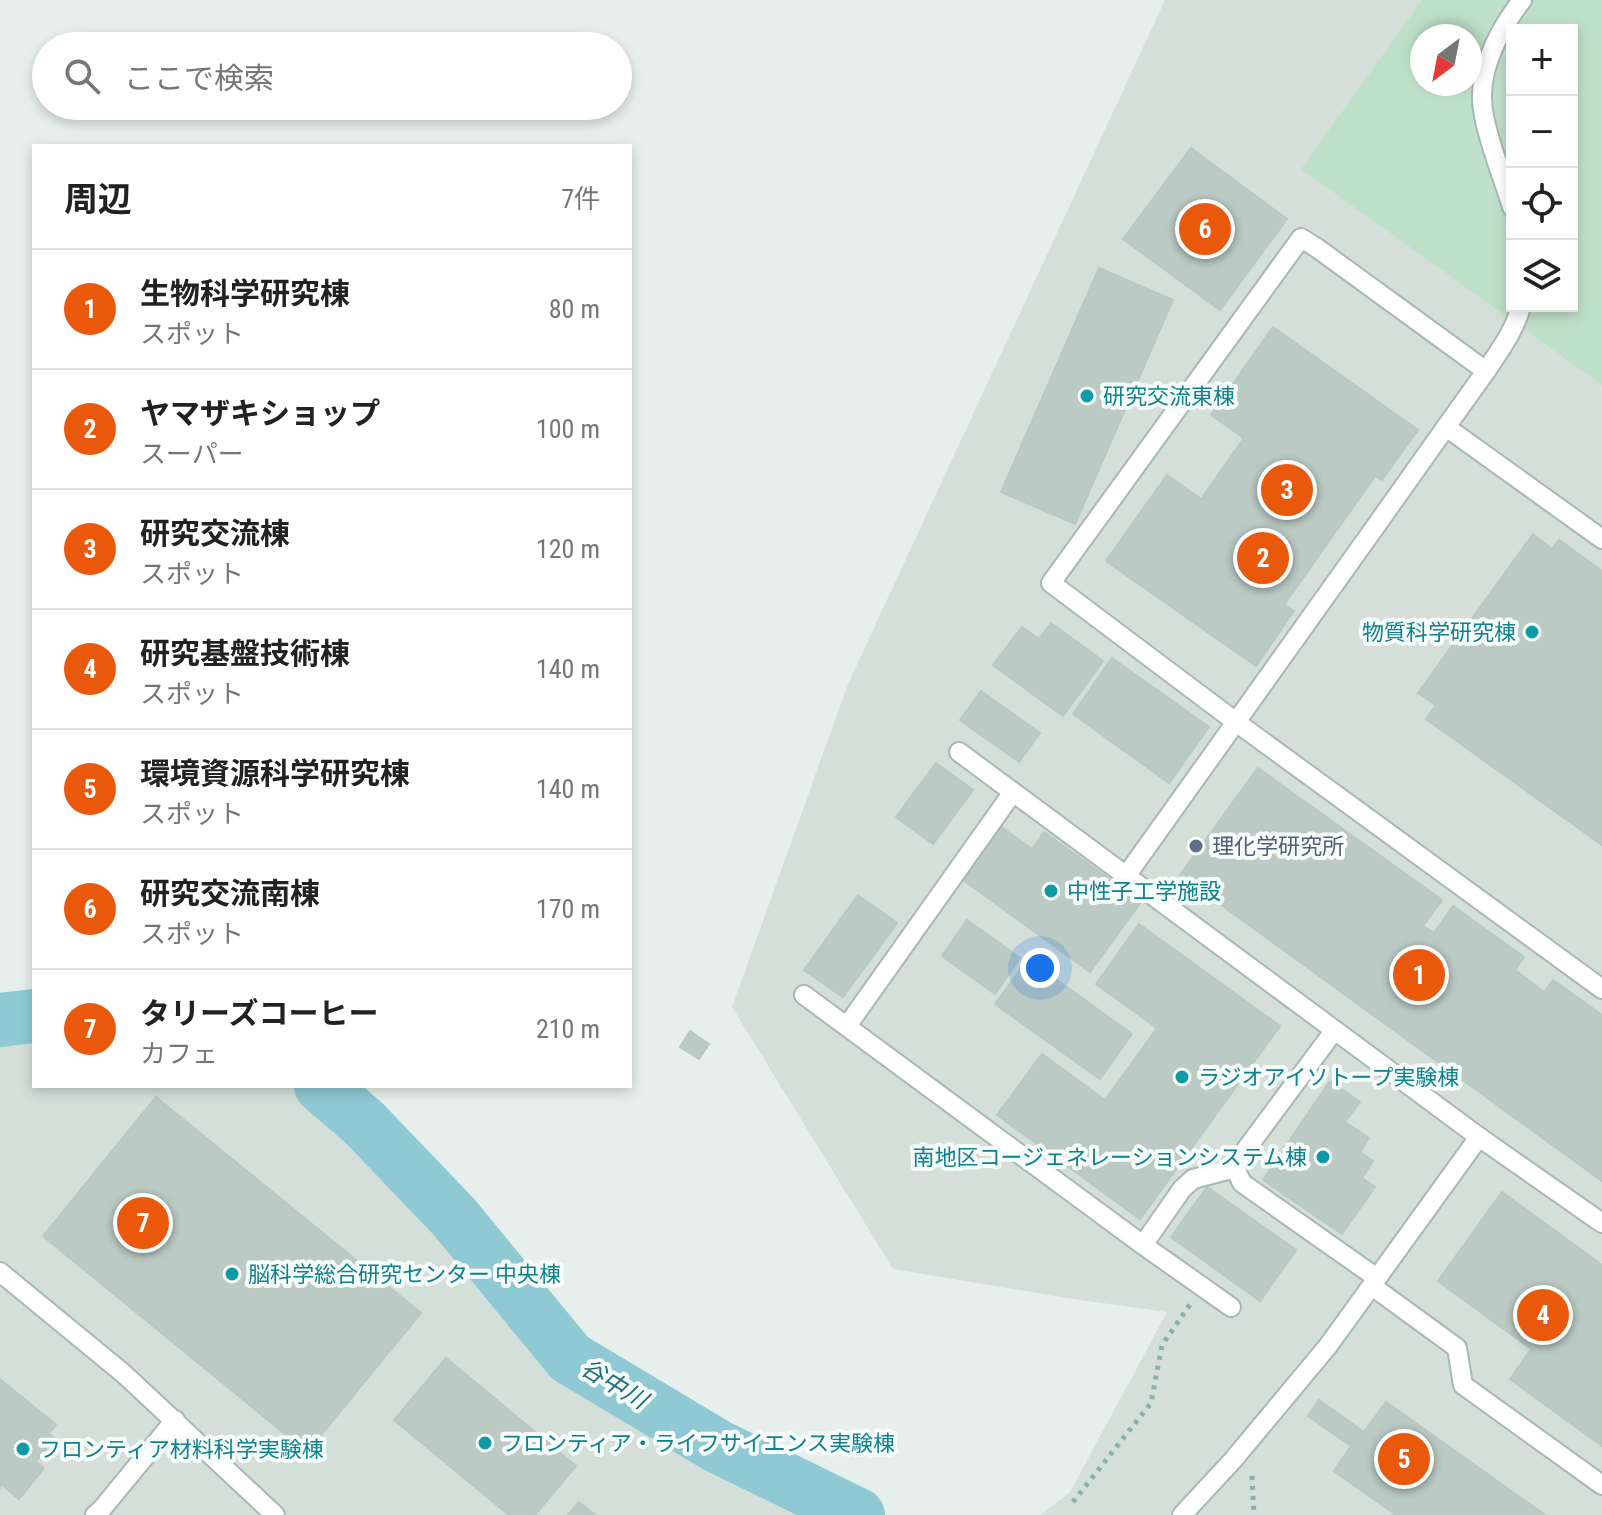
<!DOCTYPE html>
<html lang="ja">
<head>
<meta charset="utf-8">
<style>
	:root { --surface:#fff; --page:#f2f2f2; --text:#222; --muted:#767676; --line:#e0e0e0; --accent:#ea580c }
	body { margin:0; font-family:"Roboto Condensed","Noto Sans JP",sans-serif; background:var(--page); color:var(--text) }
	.controls { position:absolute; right:24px; top:24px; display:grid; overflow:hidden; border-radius:0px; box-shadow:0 4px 12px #0003 }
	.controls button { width:72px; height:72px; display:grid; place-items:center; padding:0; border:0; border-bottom:2px solid var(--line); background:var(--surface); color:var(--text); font:40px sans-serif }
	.compass { position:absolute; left:1410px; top:24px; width:72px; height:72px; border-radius:50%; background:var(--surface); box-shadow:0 4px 12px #0003; rotate:212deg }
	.you { position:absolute; left:1040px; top:968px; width:28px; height:28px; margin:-20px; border:6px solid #fff; border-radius:50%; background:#1a73e8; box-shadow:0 0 0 12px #1a73e833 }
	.badge { display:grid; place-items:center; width:52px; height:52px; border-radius:50%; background:var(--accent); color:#fff; font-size:26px; font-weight:700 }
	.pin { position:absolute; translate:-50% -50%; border:4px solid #fff; box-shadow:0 2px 8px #0006 }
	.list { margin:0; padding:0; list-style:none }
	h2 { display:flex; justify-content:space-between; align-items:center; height:104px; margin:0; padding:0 32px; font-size:34px }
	h2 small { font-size:26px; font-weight:400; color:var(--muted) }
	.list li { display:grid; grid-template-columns:52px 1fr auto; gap:24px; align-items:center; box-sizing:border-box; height:120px; padding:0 32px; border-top:2px solid var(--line) }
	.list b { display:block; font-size:30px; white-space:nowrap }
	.list p { margin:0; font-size:26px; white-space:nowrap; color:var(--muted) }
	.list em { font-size:26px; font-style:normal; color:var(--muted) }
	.icon { flex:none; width:44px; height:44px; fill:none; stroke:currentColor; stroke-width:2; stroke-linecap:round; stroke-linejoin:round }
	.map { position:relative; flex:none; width:1602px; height:1515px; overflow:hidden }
	.search { position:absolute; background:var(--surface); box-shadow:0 4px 12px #0003; left:32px; top:32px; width:600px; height:88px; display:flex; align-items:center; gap:20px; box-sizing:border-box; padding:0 28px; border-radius:44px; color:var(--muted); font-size:30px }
	.panel { position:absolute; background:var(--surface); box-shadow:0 4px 12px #0003; left:32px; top:144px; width:600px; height:944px; border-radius:0px }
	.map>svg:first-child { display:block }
</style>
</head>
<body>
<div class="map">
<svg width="1602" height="1515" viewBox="0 0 1602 1515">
	<rect width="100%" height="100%" fill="#e6efeb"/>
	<!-- built -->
	<g fill="#d4dfda" fill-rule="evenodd">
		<path d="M 1165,0 L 1602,0 L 1602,1515 L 1040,1515 L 1070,1492 L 1167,1312 L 1066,1298 L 893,1269 L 732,1007 L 848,684 ZM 1512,30 L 1572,30 L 1572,306 L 1512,306 ZM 1422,36 L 1470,36 L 1470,84 L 1422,84 Z"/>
		<path d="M 34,1020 L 34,1086 L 306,1086 L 434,1212 L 628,1408 L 840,1515 L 0,1515 L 0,1027 Z"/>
	</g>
	<!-- green -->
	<path fill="#bfe0c8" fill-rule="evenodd" d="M 1422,0 L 1602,0 L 1602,385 L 1301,169 ZM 1512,30 L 1572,30 L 1572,306 L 1512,306 ZM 1422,36 L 1470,36 L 1470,84 L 1422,84 Z"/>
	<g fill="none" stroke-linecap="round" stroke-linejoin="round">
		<!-- river -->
		<g stroke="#8ec9d4" stroke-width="54">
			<path d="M 0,1020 L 34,1016"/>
			<path d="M 321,1086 L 364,1123 L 454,1217 L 570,1358 L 717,1446 L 858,1515"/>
		</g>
	</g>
	<!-- building -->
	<g fill="#bbcac4" stroke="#b8c9c2" stroke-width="2">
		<path d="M 1191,148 L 1287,219 L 1220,310 L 1123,239 Z"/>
		<path d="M 1099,268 L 1173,300 L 1075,524 L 1001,492 Z"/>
		<path d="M 1273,327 L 1418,430 L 1382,480 L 1375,476 L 1284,605 L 1294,611 L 1256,666 L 1106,561 L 1167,475 L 1201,499 L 1244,438 L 1211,415 Z"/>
		<path d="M 1533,534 L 1552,549 L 1559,540 L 1602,571 L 1602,845 L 1426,719 L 1436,705 L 1418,693 Z"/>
		<path d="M 1051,623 L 1103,661 L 1063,716 L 993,665 L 1022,627 L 1039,639 Z"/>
		<path d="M 1112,658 L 1209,727 L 1169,783 L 1073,714 Z"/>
		<path d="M 981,691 L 1040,733 L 1019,762 L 960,720 Z"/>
		<path d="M 936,763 L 973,790 L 933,844 L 896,817 Z"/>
		<path d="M 1258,768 L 1442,900 L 1423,926 L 1434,933 L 1453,906 L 1524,957 L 1515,970 L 1544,992 L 1553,980 L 1602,1015 L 1602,1181 L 1180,875 Z"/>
		<path d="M 1000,826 L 1032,849 L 1044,832 L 1141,902 L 1090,972 L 962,879 Z"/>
		<path d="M 858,895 L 897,923 L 843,997 L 804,970 Z"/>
		<path d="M 967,920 L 1020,958 L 995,994 L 942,956 Z"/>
		<path d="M 1139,924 L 1280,1026 L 1140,1219 L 997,1115 L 1042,1054 L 1105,1100 L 1157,1028 L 1096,984 Z"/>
		<path d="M 1028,959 L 1132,1034 L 1100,1079 L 995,1004 Z"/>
		<path d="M 690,1031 L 709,1044 L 699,1059 L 680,1047 Z"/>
		<path d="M 1330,1081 L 1360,1102 L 1345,1122 L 1369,1138 L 1360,1152 L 1373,1161 L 1362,1178 L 1375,1187 L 1342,1234 L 1263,1180 Z"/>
		<path d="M 156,1097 L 421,1313 L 307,1452 L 43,1236 Z"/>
		<path d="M 1207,1187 L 1296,1250 L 1260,1301 L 1171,1237 Z"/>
		<path d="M 1502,1192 L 1602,1265 L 1602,1446 L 1510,1379 L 1531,1349 L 1438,1281 Z"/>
		<path d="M 446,1358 L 576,1466 L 535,1515 L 509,1515 L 394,1420 Z"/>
		<path d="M 0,1379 L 56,1425 L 49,1434 L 55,1438 L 36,1461 L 44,1468 L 19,1499 L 2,1485 L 0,1488 Z"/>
		<path d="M 1319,1400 L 1364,1432 L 1386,1402 L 1545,1515 L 1396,1515 L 1334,1471 L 1351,1446 L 1308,1416 Z"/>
		<path d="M 579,1502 L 595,1515 L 568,1515 Z"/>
	</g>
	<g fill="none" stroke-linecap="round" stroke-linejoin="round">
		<!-- lane casing -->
		<g stroke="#a8b8b2" stroke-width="22">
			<g id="lane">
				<path d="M 1512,207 C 1503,177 1490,147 1484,116 C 1475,74 1497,33 1522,0"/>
				<path d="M 1486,371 C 1500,350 1515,330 1521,306"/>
				<path d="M 1446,427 L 1602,539"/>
				<path d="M 959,752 L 1479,1137 L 1602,1223"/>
				<path d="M 1126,876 C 1233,726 1340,577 1446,427 L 1486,371 L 1317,248 L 1301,238 L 1051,583 L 1236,722 L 1602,989"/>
				<path d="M 804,995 L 1143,1245"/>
				<path d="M 847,1026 L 1013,792"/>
				<path d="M 1334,1031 L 1241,1156 L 1235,1168 L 1242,1183 L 1377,1278"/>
				<path d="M 0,1272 L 124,1374 L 275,1515"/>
				<path d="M 1372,1286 L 1457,1348 L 1463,1385 L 1602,1485"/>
				<path d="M 1231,1307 L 1143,1245 L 1182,1189 L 1193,1179 L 1235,1168"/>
				<path d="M 95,1515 L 101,1510 L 175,1420"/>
				<path d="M 1182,1515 L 1233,1460 L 1328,1346 L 1479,1137"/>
			</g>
		</g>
		<!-- path -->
		<g stroke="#86b3a5" stroke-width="5" stroke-dasharray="4 6" stroke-linecap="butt">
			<path d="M 1252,1476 L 1254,1515"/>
			<path d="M 1073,1502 L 1151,1403 L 1162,1345 L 1191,1303"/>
		</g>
		<!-- lane -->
		<use href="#lane" stroke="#fff" stroke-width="18"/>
	</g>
	<!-- markers -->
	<g fill="#0f9aa8" stroke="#f7fbf9" stroke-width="3">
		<circle cx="1087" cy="396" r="8"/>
		<circle cx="1532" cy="632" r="8"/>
		<circle cx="1051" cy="891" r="8"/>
		<circle cx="1182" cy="1077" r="8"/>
		<circle cx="1323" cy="1157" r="8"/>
		<circle cx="232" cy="1274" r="8"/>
		<circle cx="485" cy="1443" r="8"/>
		<circle cx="23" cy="1449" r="8"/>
	</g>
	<circle fill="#5c6f8a" stroke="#f7fbf9" stroke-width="3" cx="1196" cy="846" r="8"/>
	<g text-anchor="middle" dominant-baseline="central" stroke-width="8" stroke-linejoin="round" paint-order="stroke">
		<!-- culture labels -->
		<g font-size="22" fill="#0d838f" stroke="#f7fbf9" text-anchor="start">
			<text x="1103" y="396">研究交流東棟</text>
			<text x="1516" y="632" text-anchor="end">物質科学研究棟</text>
			<text x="1067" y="891">中性子工学施設</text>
			<text x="1198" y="1077">ラジオアイソトープ実験棟</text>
			<text x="1307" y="1157" text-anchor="end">南地区コージェネレーションシステム棟</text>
			<text x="248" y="1274">脳科学総合研究センター 中央棟</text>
			<text x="501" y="1443">フロンティア・ライフサイエンス実験棟</text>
			<text x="39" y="1449">フロンティア材料科学実験棟</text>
		</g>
		<!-- service labels -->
		<g font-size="22" fill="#4e5e75" stroke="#f7fbf9" text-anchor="start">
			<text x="1212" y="846">理化学研究所</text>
		</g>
		<!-- water labels -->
		<g font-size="24" font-style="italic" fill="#1c6f80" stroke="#f7fbf9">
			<text transform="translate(614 1384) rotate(31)">谷中川</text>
		</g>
	</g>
</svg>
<div class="controls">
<button>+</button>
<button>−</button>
<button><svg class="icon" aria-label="locate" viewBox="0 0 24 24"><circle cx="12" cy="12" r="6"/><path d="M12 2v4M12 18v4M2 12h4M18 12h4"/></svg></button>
<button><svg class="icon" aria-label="layers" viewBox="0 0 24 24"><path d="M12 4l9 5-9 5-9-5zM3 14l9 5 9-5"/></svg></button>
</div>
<svg class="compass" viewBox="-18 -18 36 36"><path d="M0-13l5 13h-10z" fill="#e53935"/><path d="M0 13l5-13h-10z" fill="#767676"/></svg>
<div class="you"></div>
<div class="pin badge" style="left:1419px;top:975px">1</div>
<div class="pin badge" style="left:1263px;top:558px">2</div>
<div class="pin badge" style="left:1287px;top:490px">3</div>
<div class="pin badge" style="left:1543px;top:1315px">4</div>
<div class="pin badge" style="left:1404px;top:1459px">5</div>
<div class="pin badge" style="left:1205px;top:229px">6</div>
<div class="pin badge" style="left:143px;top:1223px">7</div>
<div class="search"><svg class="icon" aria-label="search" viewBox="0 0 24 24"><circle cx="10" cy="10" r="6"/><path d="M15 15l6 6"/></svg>ここで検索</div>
<section class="panel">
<h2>周辺<small>7件</small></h2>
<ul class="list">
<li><span class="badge">1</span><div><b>生物科学研究棟</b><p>スポット</p></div><em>80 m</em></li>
<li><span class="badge">2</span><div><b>ヤマザキショップ</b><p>スーパー</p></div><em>100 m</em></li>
<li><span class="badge">3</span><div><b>研究交流棟</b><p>スポット</p></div><em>120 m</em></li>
<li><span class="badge">4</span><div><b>研究基盤技術棟</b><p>スポット</p></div><em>140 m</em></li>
<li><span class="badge">5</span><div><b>環境資源科学研究棟</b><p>スポット</p></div><em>140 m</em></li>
<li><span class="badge">6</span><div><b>研究交流南棟</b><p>スポット</p></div><em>170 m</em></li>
<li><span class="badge">7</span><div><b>タリーズコーヒー</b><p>カフェ</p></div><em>210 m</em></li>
</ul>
</section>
</div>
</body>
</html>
